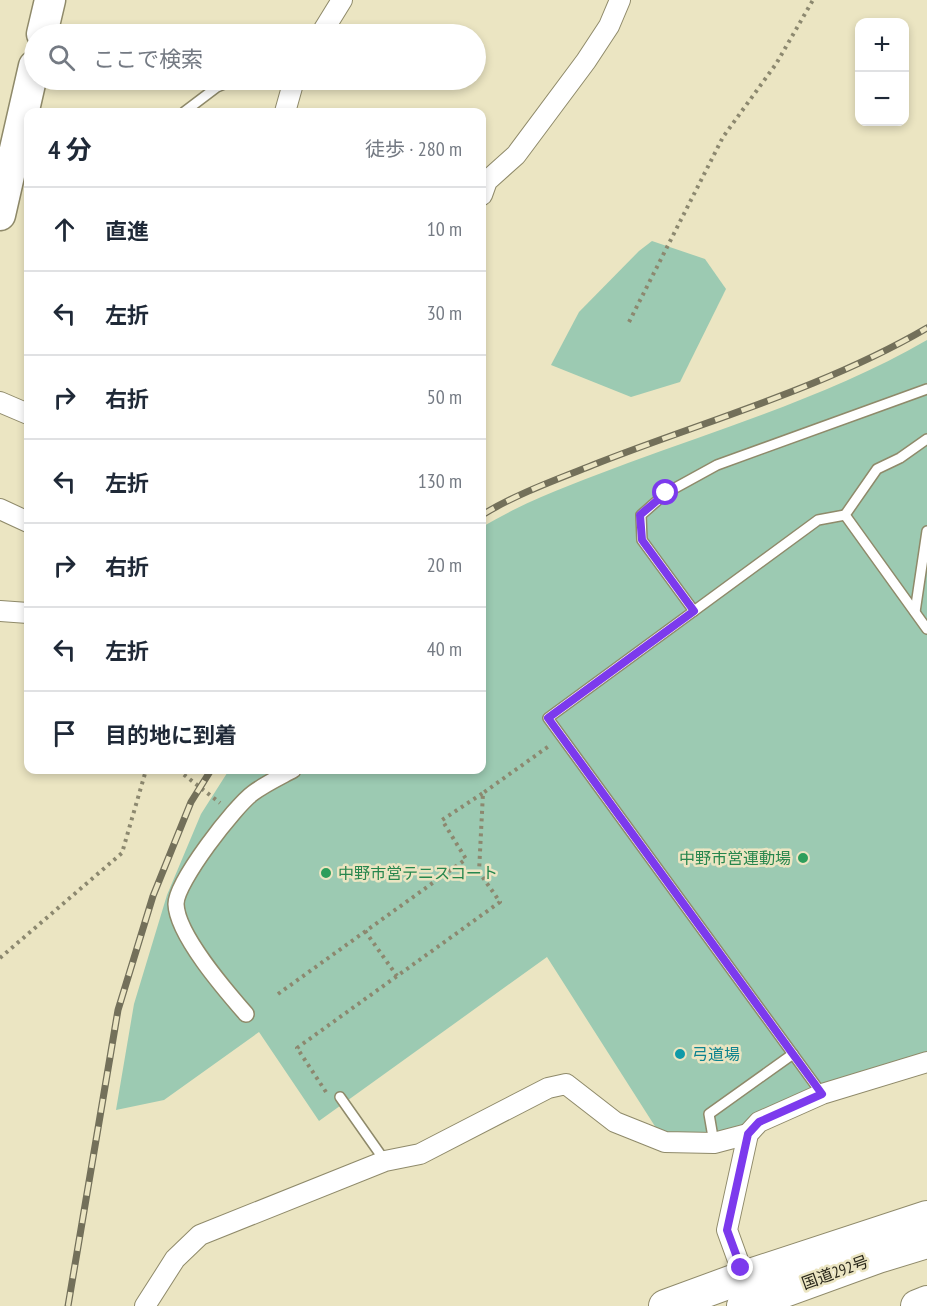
<!DOCTYPE html>
<html lang="ja">
<head>
<meta charset="utf-8">
<style>
	:root { --surface:#fff; --page:#f6f6f7; --text:#1f2937; --muted:#747a83; --line:#e0e1e3 }
	body { margin:0; font-family:"PT Sans Narrow","Noto Sans JP",sans-serif; background:var(--page); color:var(--text) }
	.controls { position:absolute; right:18px; top:18px; display:grid; overflow:hidden; border-radius:12px; box-shadow:0 3px 9px #0003 }
	.controls button { width:54px; height:54px; display:grid; place-items:center; padding:0; border:0; border-bottom:2px solid var(--line); background:var(--surface); color:var(--text); font:30px sans-serif }
	.stop { position:absolute; width:18px; height:18px; margin:-14px; border:4px solid #7c3aed; border-radius:50%; background:#fff }
	.stop.end { background:#7c3aed; border-color:#fff; box-shadow:0 2px 6px #0008 }
	.list { margin:0; padding:0; list-style:none }
	h2 { display:flex; justify-content:space-between; align-items:center; height:78px; margin:0; padding:0 24px; font-size:26px }
	h2 small { font-size:20px; font-weight:400; color:var(--muted) }
	.list li { display:grid; grid-template-columns:39px 1fr auto; gap:18px; align-items:center; box-sizing:border-box; height:84px; padding:0 24px; border-top:2px solid var(--line) }
	.list b { display:block; font-size:22px; white-space:nowrap }
	.list em { font-size:20px; font-style:normal; color:var(--muted) }
	.icon { flex:none; width:33px; height:33px; fill:none; stroke:currentColor; stroke-width:2; stroke-linecap:round; stroke-linejoin:round }
	.map { position:relative; flex:none; width:927px; height:1306px; overflow:hidden }
	.search { position:absolute; background:var(--surface); box-shadow:0 3px 9px #0003; left:24px; top:24px; width:462px; height:66px; display:flex; align-items:center; gap:15px; box-sizing:border-box; padding:0 21px; border-radius:33px; color:var(--muted); font-size:22px }
	.panel { position:absolute; background:var(--surface); box-shadow:0 3px 9px #0003; left:24px; top:108px; width:462px; height:666px; border-radius:12px }
	.map>svg:first-child { display:block }
</style>
</head>
<body>
<div class="map">
<svg width="927" height="1306" viewBox="0 0 927 1306">
	<rect width="100%" height="100%" fill="#ebe5c2"/>
	<!-- green -->
	<g fill="#9ccab2">
		<path d="M 652,241 L 705,259 L 726,289 L 680,382 L 631,397 L 551,365 L 579,312 L 639,251 Z"/>
		<path d="M 927,340 L 927,1062 L 822,1094 L 748,1134 L 665,1142 L 547,957 L 319,1121 L 259,1032 L 164,1100 L 116,1110 L 134,1004 L 167,895 L 201,814 L 229,770 L 482,770 L 482,527 C 527,500 578,482 628,463 C 728,426 834,394 927,340 Z"/>
	</g>
	<g fill="none" stroke-linecap="round" stroke-linejoin="round">
		<!-- service casing -->
		<g stroke="#8f8a6a" stroke-width="12">
			<g id="service">
				<path d="M 184,112 L 217,87 L 234,80"/>
				<path d="M 927,439 L 900,458 L 877,469 L 845,515 L 927,629"/>
				<path d="M 694,611 L 642,540 L 641,515 L 666,493 L 717,465 L 927,389"/>
				<path d="M 915,612 L 927,531"/>
				<path d="M 822,1094 L 548,718 L 818,520 L 845,515"/>
				<path d="M 340,1097 L 385,1161"/>
				<path d="M 714,1143 L 709,1114 L 793,1054"/>
			</g>
		</g>
		<!-- pedestrian casing -->
		<g stroke="#8f8a6a" stroke-width="18">
			<path id="pedestrian" d="M 246,1014 C 226,991 177,935 176,904 C 176,882 235,806 253,793 C 265,784 280,777 293,770"/>
		</g>
		<!-- minor casing -->
		<g stroke="#8f8a6a" stroke-width="22">
			<g id="minor">
				<path d="M 321,34 L 342,0"/>
				<path d="M 285,112 L 294,80"/>
				<path d="M 482,195 L 487,181 L 516,155 L 586,61 L 609,26 L 620,0"/>
				<path d="M 0,402 L 28,414"/>
				<path d="M 0,509 L 28,522"/>
				<path d="M 0,611 L 28,613"/>
				<path d="M 744,1277 L 727,1230 L 748,1134 L 759,1122 L 822,1094 L 927,1062"/>
				<path d="M 145,1306 L 175,1259 L 200,1235 L 385,1161 L 420,1154 L 548,1088 L 566,1084 L 615,1122 L 665,1142 L 714,1143 L 748,1134"/>
			</g>
		</g>
		<!-- primary casing -->
		<g stroke="#8f8a6a" stroke-width="33">
			<g id="primary">
				<path d="M 42,34 L 50,0"/>
				<path d="M 0,215 L 34,66"/>
			</g>
		</g>
		<!-- trunk casing -->
		<g stroke="#8f8a6a" stroke-width="34">
			<g id="trunk">
				<path d="M 665,1306 L 744,1277 L 927,1217"/>
				<path d="M 743,1306 L 878,1257 L 927,1242"/>
				<path d="M 917,1306 L 927,1302"/>
			</g>
		</g>
		<!-- path -->
		<g stroke="#8c886f" stroke-width="4" stroke-dasharray="3 4.5" stroke-linecap="butt">
			<path d="M 629,322 L 723,137 L 776,64 L 813,0"/>
			<path d="M 178,770 L 220,803"/>
			<path d="M 365,931 L 397,976"/>
			<path d="M 0,958 L 122,853 L 146,770"/>
			<path d="M 278,994 L 466,859 L 442,820 L 483,793"/>
			<path d="M 326,1092 L 297,1048 L 500,902 L 479,872 L 483,793 L 549,746"/>
		</g>
		<!-- service -->
		<use href="#service" stroke="#fff" stroke-width="9"/>
		<!-- pedestrian -->
		<use href="#pedestrian" stroke="#fff" stroke-width="15"/>
		<!-- minor -->
		<use href="#minor" stroke="#fff" stroke-width="20"/>
		<!-- primary -->
		<use href="#primary" stroke="#fff" stroke-width="30"/>
		<!-- trunk -->
		<use href="#trunk" stroke="#fff" stroke-width="32"/>
		<!-- rail casing -->
		<g stroke="#73705a" stroke-width="7">
			<g id="rail">
				<path d="M 482,515 C 518,493 558,479 598,463 C 708,420 824,388 927,328"/>
				<path d="M 68,1306 L 118,1010 L 153,896 L 191,802 L 211,770"/>
			</g>
		</g>
		<!-- rail -->
		<use href="#rail" stroke="#ebe5c2" stroke-width="4.5" stroke-dasharray="14" stroke-linecap="butt"/>
	</g>
	<g fill="none" stroke-linecap="round" stroke-linejoin="round">
		<!-- route -->
		<path stroke="#7c3aed" stroke-width="8" d="M 666,493 L 640,515 L 642,540 L 694,611 L 548,718 L 822,1094 L 759,1122 L 748,1134 L 727,1230 L 741,1268"/>
	</g>
	<!-- markers -->
	<g fill="#2e9e5b" stroke="#ebe5c2" stroke-width="2">
		<circle cx="803" cy="858" r="6"/>
		<circle cx="326" cy="873" r="6"/>
	</g>
	<circle fill="#0f9aa8" stroke="#ebe5c2" stroke-width="2" cx="680" cy="1054" r="6"/>
	<g text-anchor="middle" dominant-baseline="central" stroke-width="5" stroke-linejoin="round" paint-order="stroke">
		<!-- leisure labels -->
		<g font-size="16" fill="#27864d" stroke="#ebe5c2" text-anchor="end">
			<text x="791" y="858">中野市営運動場</text>
			<text x="338" y="873" text-anchor="start">中野市営テニスコート</text>
		</g>
		<!-- culture labels -->
		<g font-size="16" fill="#0d838f" stroke="#ebe5c2" text-anchor="start">
			<text x="692" y="1054">弓道場</text>
		</g>
		<!-- street labels -->
		<g font-size="16" fill="#29271a" stroke="#ebe5c2">
			<text transform="translate(835 1272) rotate(-20)">国道292号</text>
		</g>
	</g>
</svg>
<div class="controls">
<button>+</button>
<button>−</button>
</div>
<div class="stop" style="left:666px;top:493px"></div>
<div class="stop end" style="left:741px;top:1268px"></div>
<div class="search"><svg class="icon" aria-label="search" viewBox="0 0 24 24"><circle cx="10" cy="10" r="6"/><path d="M15 15l6 6"/></svg>ここで検索</div>
<section class="panel">
<h2>4 分<small>徒歩 · 280 m</small></h2>
<ul class="list">
<li><svg class="icon" aria-label="ahead" viewBox="0 0 24 24"><path d="M12 20V5M6 11l6-6 6 6"/></svg><div><b>直進</b></div><em>10 m</em></li>
<li><svg class="icon" aria-label="left" viewBox="0 0 24 24"><path d="M17 20v-9H6M10 6l-5 5 5 5"/></svg><div><b>左折</b></div><em>30 m</em></li>
<li><svg class="icon" aria-label="right" viewBox="0 0 24 24"><path d="M7 20v-9h11M14 6l5 5-5 5"/></svg><div><b>右折</b></div><em>50 m</em></li>
<li><svg class="icon" aria-label="left" viewBox="0 0 24 24"><path d="M17 20v-9H6M10 6l-5 5 5 5"/></svg><div><b>左折</b></div><em>130 m</em></li>
<li><svg class="icon" aria-label="right" viewBox="0 0 24 24"><path d="M7 20v-9h11M14 6l5 5-5 5"/></svg><div><b>右折</b></div><em>20 m</em></li>
<li><svg class="icon" aria-label="left" viewBox="0 0 24 24"><path d="M17 20v-9H6M10 6l-5 5 5 5"/></svg><div><b>左折</b></div><em>40 m</em></li>
<li><svg class="icon" aria-label="arrive" viewBox="0 0 24 24"><path d="M6 21V4h12l-3 4 3 4H6"/></svg><div><b>目的地に到着</b></div></li>
</ul>
</section>
</div>
</body>
</html>
